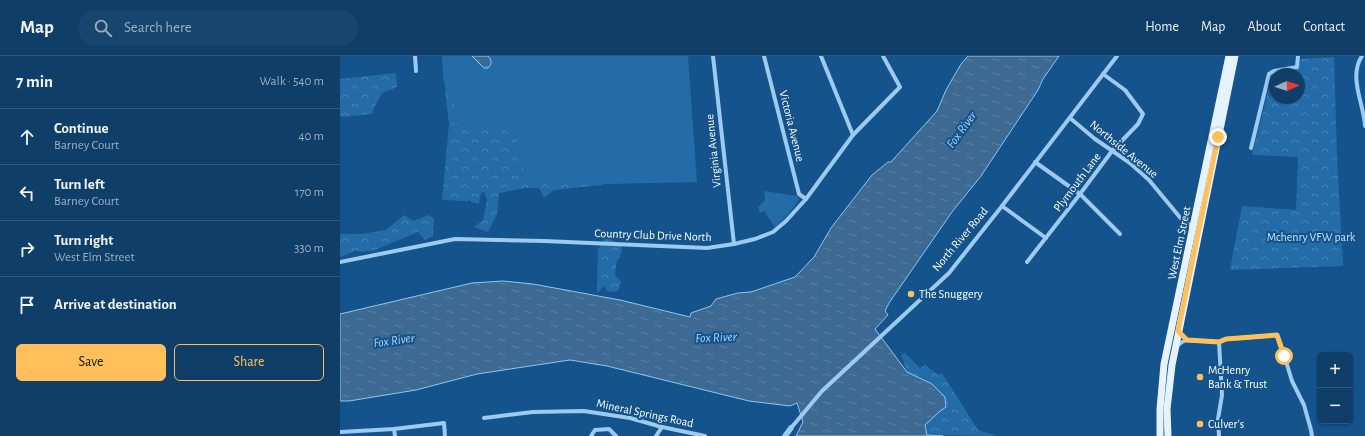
<!DOCTYPE html>
<html lang="en">
<head>
<meta charset="utf-8">
<style>
	:root { --surface:#0f3e68; --page:#18456e; --text:#f1f3f6; --muted:#9baec0; --line:#2f577c; --accent:#ffc05b }
	body { margin:0; font-family:"Alegreya Sans",sans-serif; background:var(--page); color:var(--text) }
	.controls { position:absolute; right:12px; bottom:12px; display:grid; overflow:hidden; border-radius:6px; box-shadow:0 1px 3px #0004 }
	.controls button { width:36px; height:36px; display:grid; place-items:center; padding:0; border:0; border-bottom:1px solid var(--line); background:var(--surface); color:var(--text); font:20px sans-serif }
	.compass { position:absolute; left:929px; top:12px; width:36px; height:36px; border-radius:50%; background:var(--surface); box-shadow:0 1px 3px #0004; rotate:87deg }
	.stop { position:absolute; width:12px; height:12px; margin:-9px; border:3px solid #ffc05b; border-radius:50%; background:#fff }
	.stop.end { background:#ffc05b; border-color:#fff; box-shadow:0 1px 4px #0008 }
	.list { margin:0; padding:0; list-style:none }
	h2 { display:flex; justify-content:space-between; align-items:center; height:52px; margin:0; padding:0 16px; font-size:17px }
	h2 small { font-size:13px; font-weight:400; color:var(--muted) }
	.list li { display:grid; grid-template-columns:26px 1fr auto; gap:12px; align-items:center; box-sizing:border-box; height:56px; padding:0 16px; border-top:1px solid var(--line) }
	.list b { display:block; font-size:15px; white-space:nowrap }
	.list p { margin:0; font-size:13px; white-space:nowrap; color:var(--muted) }
	.list em { font-size:13px; font-style:normal; color:var(--muted) }
	.actions { display:flex; gap:8px; padding:12px 16px }
	.actions a { flex:1; padding:9px 0; border:1px solid var(--accent); border-radius:6px; text-align:center; font-size:14px; color:var(--accent) }
	.actions .main { background:var(--accent); color:#111 }
	.icon { flex:none; width:22px; height:22px; fill:none; stroke:currentColor; stroke-width:2; stroke-linecap:round; stroke-linejoin:round }
	.map { position:relative; flex:none; width:1025px; height:380px; overflow:hidden }
	header { display:flex; align-items:center; gap:24px; box-sizing:border-box; height:56px; padding:0 20px; background:var(--surface); border-bottom:1px solid var(--line) }
	header strong { font-size:19px }
	nav { display:flex; gap:22px; margin-inline-start:auto; font-size:14px }
	.search { width:280px; height:36px; background:var(--page); display:flex; align-items:center; gap:10px; box-sizing:border-box; padding:0 14px; border-radius:22px; color:var(--muted); font-size:15px }
	main { display:flex }
	aside { flex:1; background:var(--surface) }
	.map>svg:first-child { display:block }
</style>
</head>
<body>
<header>
<strong>Map</strong>
<div class="search"><svg class="icon" aria-label="search" viewBox="0 0 24 24"><circle cx="10" cy="10" r="6"/><path d="M15 15l6 6"/></svg>Search here</div>
<nav><a>Home</a><a>Map</a><a>About</a><a>Contact</a></nav>
</header>
<main>
<aside>
<h2>7 min<small>Walk · 540 m</small></h2>
<ul class="list">
<li><svg class="icon" aria-label="ahead" viewBox="0 0 24 24"><path d="M12 20V5M6 11l6-6 6 6"/></svg><div><b>Continue</b><p>Barney Court</p></div><em>40 m</em></li>
<li><svg class="icon" aria-label="left" viewBox="0 0 24 24"><path d="M17 20v-9H6M10 6l-5 5 5 5"/></svg><div><b>Turn left</b><p>Barney Court</p></div><em>170 m</em></li>
<li><svg class="icon" aria-label="right" viewBox="0 0 24 24"><path d="M7 20v-9h11M14 6l5 5-5 5"/></svg><div><b>Turn right</b><p>West Elm Street</p></div><em>330 m</em></li>
<li><svg class="icon" aria-label="arrive" viewBox="0 0 24 24"><path d="M6 21V4h12l-3 4 3 4H6"/></svg><div><b>Arrive at destination</b></div></li>
</ul>
<div class="actions"><a class="main">Save</a><a>Share</a></div>
</aside>
<div class="map">
<svg width="1025" height="380" viewBox="0 0 1025 380">
	<defs>
		<pattern id="forest-crowns" width="20" height="18" patternUnits="userSpaceOnUse"><rect width="20" height="18" fill="#246ca8"/><path d="M2 6a3 3 0 1 1 6 0M12 15a3 3 0 1 1 6 0" fill="none" stroke="#4582b5"/></pattern>
		<pattern id="water-ripples" width="26" height="14" patternUnits="userSpaceOnUse"><rect width="26" height="14" fill="#3c6a92"/><path d="M2 4q2-2 4 0t4 0M15 11q2-2 4 0t4 0" fill="none" stroke="#5980a2"/></pattern>
	</defs>
	<rect width="100%" height="100%" fill="#14538b"/>
	<!-- grass -->
	<g fill="#246ca8">
		<path d="M 102,0 L 348,0 L 357,126 L 181,130 L 114,73 L 103,21 Z"/>
		<path d="M 424,135 L 457,140 L 459,143 C 453,154 444,163 435,171 L 424,155 L 420,157 L 418,151 L 425,144 Z"/>
	</g>
	<!-- forest -->
	<g fill="url(#forest-crowns)" fill-rule="evenodd">
		<path d="M 994,1 L 997,100 L 1003,210 L 890,214 L 902,150 L 956,154 L 958,101 L 912,99 L 932,20 L 935,17 L 957,13 L 961,3 ZM 935,18 L 959,18 L 959,42 L 935,42 Z"/>
		<path d="M 56,17 L 57,31 L 42,37 L 31,58 L 4,61 L 0,60 L 0,23 Z"/>
		<path d="M 109,31 C 112,40 118,52 113,60 L 114,67 L 162,74 L 175,77 L 181,100 L 186,124 L 261,125 L 263,129 L 214,134 L 204,142 L 199,132 L 186,132 L 159,137 L 157,158 L 148,176 L 134,171 L 143,164 L 147,143 L 144,136 L 141,137 L 139,148 L 131,146 L 130,144 L 127,145 L 102,144 L 109,68 L 105,35 Z"/>
		<path d="M 64,159 L 74,165 L 88,159 L 94,162 L 93,180 L 85,184 L 78,176 L 35,194 L 22,196 L 15,195 L 0,201 L 0,178 L 22,178 L 46,174 Z"/>
		<path d="M 270,182 L 282,191 L 280,202 L 277,204 L 275,219 L 281,226 L 278,235 L 268,236 L 264,230 L 257,237 L 258,193 L 264,184 Z"/>
		<path d="M 565,297 L 580,312 L 585,309 L 598,319 L 602,317 L 638,374 L 657,380 L 587,379 L 585,369 L 599,356 L 606,351 L 592,328 L 567,316 L 561,299 Z"/>
	</g>
	<!-- water -->
	<g fill="url(#water-ripples)" stroke="#8ec6f3">
		<path d="M 132,0 L 148,0 C 152,4 152,8 148,12 L 144,12 Z"/>
		<path d="M 628,0 L 719,0 L 703,23 L 698,34 L 641,120 L 612,156 L 549,247 L 545,255 L 548,259 L 535,273 L 567,316 L 592,328 L 605,341 L 606,351 L 599,356 L 585,369 L 587,379 L 603,380 L 456,380 L 463,366 L 457,347 L 450,350 L 409,345 L 267,310 L 230,304 L 137,318 L 76,334 L 9,345 L 0,345 L 0,258 L 132,227 L 163,225 L 193,228 L 280,244 L 350,261 L 351,257 L 371,250 L 376,243 L 398,237 L 411,236 L 455,221 L 474,201 L 491,172 L 532,119 L 548,106 L 551,106 L 597,55 L 606,34 L 621,8 Z"/>
	</g>
	<g fill="none" stroke-linecap="round" stroke-linejoin="round">
		<!-- minor -->
		<g stroke="#9dcaf0" stroke-width="4">
			<path d="M 75,0 L 76,15"/>
			<path d="M 373,0 L 394,188"/>
			<path d="M 424,0 L 459,138 L 466,143"/>
			<path d="M 481,0 L 513,79"/>
			<path d="M 1022,0 C 1008,21 1024,48 1025,70"/>
			<path d="M 730,62 L 755,83 L 790,107 L 809,124 L 843,165 L 853,171"/>
			<path d="M 911,92 L 929,18 L 934,15 L 957,11 L 958,0"/>
			<path d="M 695,106 L 740,138 L 780,178"/>
			<path d="M 662,150 L 706,182"/>
			<path d="M 0,206 L 115,183 L 204,185 L 367,192 L 394,188 L 415,183 L 433,176 L 446,165 L 466,143 L 513,79 L 560,31 L 543,0"/>
			<path d="M 687,206 L 740,138 L 772,95 L 798,68 L 803,58 L 785,34 L 763,18"/>
			<path d="M 879,286 L 882,339 L 878,363 L 879,380"/>
			<path d="M 837,290 L 842,286 L 847,284 L 879,286 L 887,283 L 937,279 L 941,289 L 952,325 L 964,349 L 971,374 L 972,380"/>
			<path d="M 144,362 L 193,356 L 244,355 L 290,362 L 322,371 L 365,380"/>
			<path d="M 451,372 L 482,335 L 609,217 L 662,150 L 777,0"/>
			<path d="M 54,373 L 55,380"/>
			<path d="M 0,376 L 54,373 L 104,367 L 105,380"/>
			<path d="M 251,380 L 255,374 L 269,373 L 276,380"/>
			<path d="M 316,380 L 322,371"/>
		</g>
		<!-- tertiary -->
		<path stroke="#9dcaf0" stroke-width="5.5" d="M 445,380 L 451,372"/>
		<!-- primary -->
		<g stroke="#e5f2ff" stroke-width="7">
			<path d="M 820,380 L 820,353 L 824,308 L 889,0"/>
			<path d="M 828,380 L 827,353 L 832,309 L 895,0"/>
		</g>
	</g>
	<g fill="none" stroke-linecap="round" stroke-linejoin="round">
		<!-- route -->
		<path stroke="#ffc05b" stroke-width="5" d="M 878,81 L 838,275 L 847,284 L 879,286 L 886,283 L 937,279 L 944,300"/>
	</g>
	<!-- markers -->
	<g fill="#ffc05b" stroke="#14538b" stroke-width="1.5">
		<circle cx="571" cy="238" r="4"/>
		<circle cx="860" cy="321" r="4"/>
		<circle cx="860" cy="368" r="4"/>
	</g>
	<g text-anchor="middle" dominant-baseline="central" stroke-width="4" stroke-linejoin="round" paint-order="stroke">
		<!-- street labels -->
		<g font-size="12" fill="#fff" stroke="#14538b">
			<text transform="translate(452 70) rotate(76)">Victoria Avenue</text>
			<text transform="translate(784 93) rotate(39)">Northside Avenue</text>
			<text transform="translate(373 95) rotate(-96)">Virginia Avenue</text>
			<text transform="translate(737 126) rotate(-53)">Plymouth Lane</text>
			<text transform="translate(313 179) rotate(2)">Country Club Drive North</text>
			<text transform="translate(620 183) rotate(-50)">North River Road</text>
			<text transform="translate(839 187) rotate(-78)">West Elm Street</text>
			<text transform="translate(305 357) rotate(12)">Mineral Springs Road</text>
		</g>
		<!-- park labels -->
		<g font-size="12" fill="#c3e2fb" stroke="#14538b">
			<text x="971" y="181">Mchenry VFW park</text>
		</g>
		<!-- poi labels -->
		<g font-size="12" fill="#fff" stroke="#14538b" text-anchor="start">
			<text x="579" y="238">The Snuggery</text>
			<text x="868" y="314">McHenry<tspan x="868" dy="14">Bank &amp; Trust</tspan></text>
			<text x="868" y="368">Culver's</text>
		</g>
		<!-- water labels -->
		<g font-size="13" font-style="italic" fill="#a8d4f7" stroke="#14538b">
			<text transform="translate(622 74) rotate(-54)">Fox River</text>
			<text transform="translate(376 282) rotate(-3)">Fox River</text>
			<text transform="translate(54 285) rotate(-8)">Fox River</text>
		</g>
	</g>
</svg>
<div class="controls">
<button>+</button>
<button>−</button>
</div>
<svg class="compass" viewBox="-18 -18 36 36"><path d="M0-13l5 13h-10z" fill="#e53935"/><path d="M0 13l5-13h-10z" fill="#9baec0"/></svg>
<div class="stop" style="left:944px;top:300px"></div>
<div class="stop end" style="left:878px;top:81px"></div>
</div>
</main>
</body>
</html>
